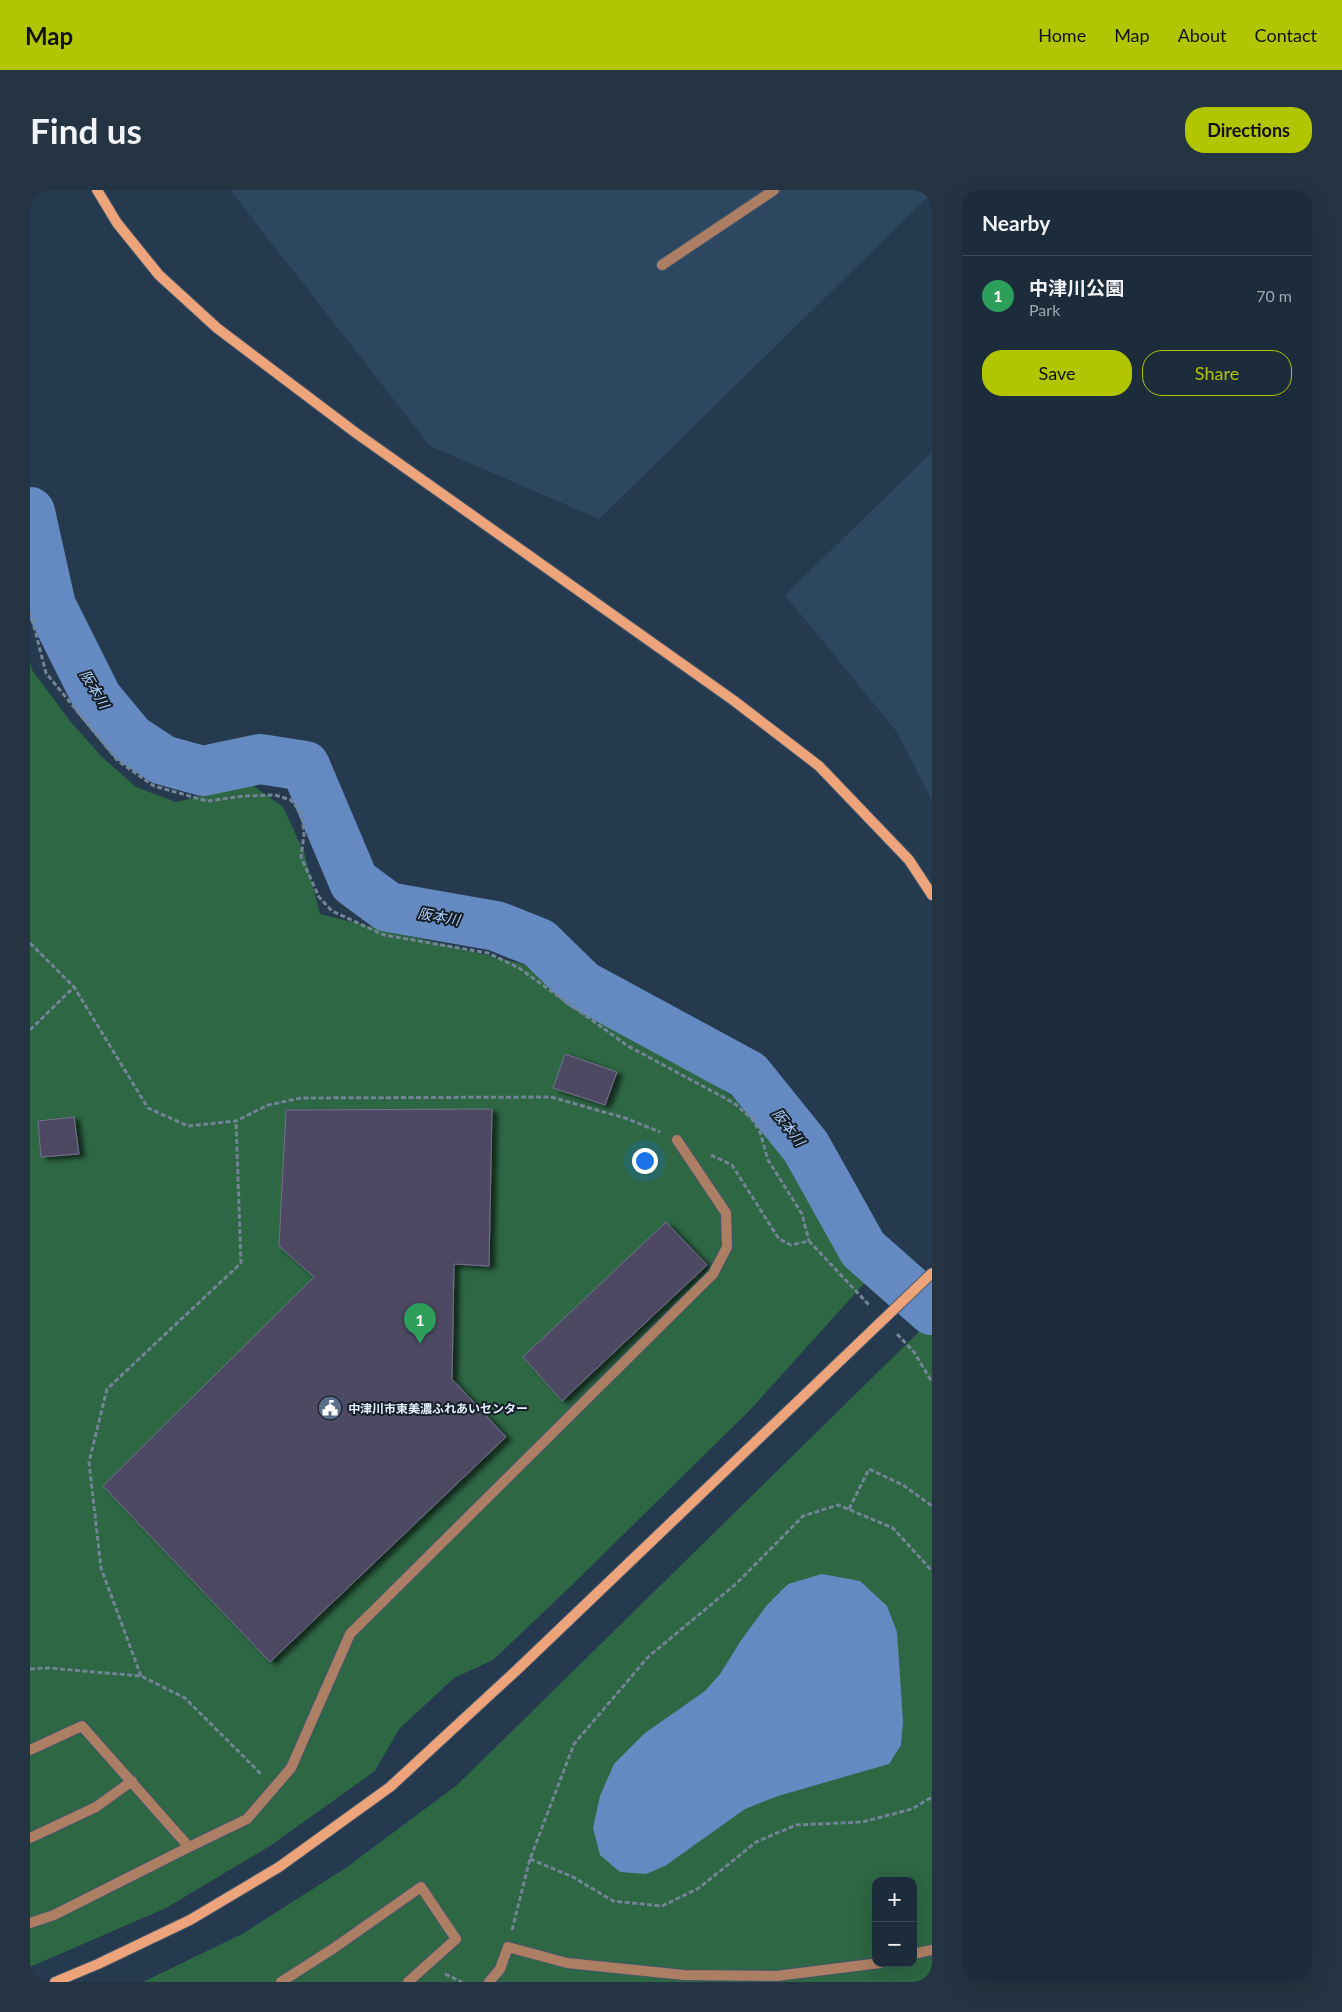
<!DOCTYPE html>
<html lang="en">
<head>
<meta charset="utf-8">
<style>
	:root { --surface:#1c2c3a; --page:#253442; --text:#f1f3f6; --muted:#a0a7af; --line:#3a4854; --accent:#b1c500 }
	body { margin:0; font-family:Lato,"Noto Sans JP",sans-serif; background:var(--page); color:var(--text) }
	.controls { position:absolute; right:15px; bottom:15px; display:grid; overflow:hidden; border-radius:10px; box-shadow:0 5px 20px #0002 }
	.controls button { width:45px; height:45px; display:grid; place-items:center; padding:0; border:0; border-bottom:1px solid var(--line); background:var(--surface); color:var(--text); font:25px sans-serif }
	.you { position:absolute; left:614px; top:970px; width:18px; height:18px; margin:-12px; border:4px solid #fff; border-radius:50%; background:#1a73e8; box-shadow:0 0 0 8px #1a73e833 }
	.badge { display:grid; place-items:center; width:32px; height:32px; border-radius:50%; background:var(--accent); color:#fff; font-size:16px; font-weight:700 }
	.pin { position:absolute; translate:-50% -41px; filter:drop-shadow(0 1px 2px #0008) }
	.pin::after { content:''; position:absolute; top:26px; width:18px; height:15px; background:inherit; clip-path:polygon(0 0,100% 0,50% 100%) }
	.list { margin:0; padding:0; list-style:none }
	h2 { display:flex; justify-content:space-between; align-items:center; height:65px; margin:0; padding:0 20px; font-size:21px }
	h2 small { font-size:16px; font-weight:400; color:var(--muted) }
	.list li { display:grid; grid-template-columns:32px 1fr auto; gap:15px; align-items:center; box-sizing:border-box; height:80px; padding:0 20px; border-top:1px solid var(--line) }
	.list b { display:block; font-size:19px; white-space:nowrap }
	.list p { margin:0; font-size:16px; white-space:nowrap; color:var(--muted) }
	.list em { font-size:16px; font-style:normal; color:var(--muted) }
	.actions { display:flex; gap:10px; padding:15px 20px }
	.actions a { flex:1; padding:11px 0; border:1px solid var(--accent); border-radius:20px; text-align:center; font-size:18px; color:var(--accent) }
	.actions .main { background:var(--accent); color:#111 }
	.map { position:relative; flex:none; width:902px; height:1792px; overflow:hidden; border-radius:20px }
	header { display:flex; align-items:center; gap:30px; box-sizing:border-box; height:70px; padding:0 25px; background:var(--accent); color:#111 }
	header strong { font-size:24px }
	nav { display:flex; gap:28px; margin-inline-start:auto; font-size:18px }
	.intro { display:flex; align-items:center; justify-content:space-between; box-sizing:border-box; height:120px; padding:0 30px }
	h1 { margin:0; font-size:35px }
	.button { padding:12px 22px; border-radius:20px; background:var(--accent); color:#111; font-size:18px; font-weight:700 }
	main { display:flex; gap:30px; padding:0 30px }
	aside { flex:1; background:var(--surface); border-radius:20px; box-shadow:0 5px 20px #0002 }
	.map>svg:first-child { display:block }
</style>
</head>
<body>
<header>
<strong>Map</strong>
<nav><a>Home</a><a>Map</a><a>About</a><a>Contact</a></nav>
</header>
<div class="intro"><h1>Find us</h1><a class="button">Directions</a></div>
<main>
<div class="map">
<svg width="902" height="1792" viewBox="0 0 902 1792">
	<defs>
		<filter id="shadow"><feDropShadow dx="5.5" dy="3" stdDeviation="2.5" flood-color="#0009"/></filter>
	</defs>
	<rect width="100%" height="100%" fill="#253a4e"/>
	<!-- built -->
	<g fill="#2d4760">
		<path d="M 200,0 L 902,0 L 902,3 L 569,329 L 400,256 Z"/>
		<path d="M 902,262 L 902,611 L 867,542 L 755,405 Z"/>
	</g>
	<!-- green -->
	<g fill="#2d6744" fill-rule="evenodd">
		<path d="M 0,471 L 2,480 L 40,531 L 72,567 L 106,597 L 146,612 L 221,594 L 253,617 L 274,662 L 290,724 L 493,774 L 729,923 L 839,1088 L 720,1220 L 540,1397 L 463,1470 L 424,1488 L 369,1539 L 345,1581 L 240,1656 L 136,1718 L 0,1777 Z"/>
		<path d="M 902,1129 L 902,1792 L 113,1792 L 214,1743 L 317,1677 L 427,1595 ZM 846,1691 L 883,1691 L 883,1773 L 846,1773 Z"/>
	</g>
	<!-- water -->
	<path fill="#648ac1" d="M 792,1384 L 830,1391 L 857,1416 L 867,1442 L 873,1532 L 871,1555 L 859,1574 L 748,1606 L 715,1619 L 635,1676 L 616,1684 L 590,1682 L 570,1665 L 563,1638 L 570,1606 L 584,1574 L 615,1543 L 675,1501 L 690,1484 L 712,1449 L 737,1415 L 758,1394 Z"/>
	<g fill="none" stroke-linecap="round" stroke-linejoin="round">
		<!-- river -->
		<path stroke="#648ac1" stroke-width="50" d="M 0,322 L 21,416 L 67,508 L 101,549 L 133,570 L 173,581 L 230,569 L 275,576 L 324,692 L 358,717 L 466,736 L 509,753 L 552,795 L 718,885 L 776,957 L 833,1059 L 902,1120"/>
	</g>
	<!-- building -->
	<g fill="#4d4964" stroke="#74708d" filter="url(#shadow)">
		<path d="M 535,864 L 587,882 L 575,915 L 523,898 Z"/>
		<path d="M 462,919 L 459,1076 L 424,1074 L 422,1189 L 476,1247 L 240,1472 L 73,1296 L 284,1087 L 249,1056 L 256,920 Z"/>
		<path d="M 44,927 L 49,964 L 11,967 L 8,931 Z"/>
		<path d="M 636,1032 L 677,1075 L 532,1211 L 493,1167 Z"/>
	</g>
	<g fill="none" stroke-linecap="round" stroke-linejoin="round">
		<!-- lane casing -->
		<g stroke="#44576a" stroke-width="12">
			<g id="lane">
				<path d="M 632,75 L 744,0"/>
				<path d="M 0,1560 L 52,1536 L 159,1657 L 24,1725 L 0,1733"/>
				<path d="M 0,1648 L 66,1617 L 102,1591"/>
				<path d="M 159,1657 L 217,1629 L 261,1578 L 320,1444 L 683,1084 L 697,1057 L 696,1023 L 647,950"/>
				<path d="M 883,1764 L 902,1760"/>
				<path d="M 251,1792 L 304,1758 L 391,1697 L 426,1749 L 378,1792"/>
				<path d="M 459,1792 L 470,1779 L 478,1757 L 537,1773 L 654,1785 L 746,1786 L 850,1773"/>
			</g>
		</g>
		<!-- secondary casing -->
		<g stroke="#44576a" stroke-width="12">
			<g id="secondary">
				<path d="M 67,0 L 87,33 L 129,85 L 187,138 L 326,243 L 703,510 L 789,576 L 879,670 L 902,705"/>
				<path d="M 25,1792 L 68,1774 L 160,1730 L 249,1677 L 360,1597 L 490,1477 L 833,1149"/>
			</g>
		</g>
		<!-- path -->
		<g stroke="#728495" stroke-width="3" stroke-dasharray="5 2.5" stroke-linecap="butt">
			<path d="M 0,421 L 16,483 L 88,571 L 124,596 L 177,611 L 215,606 L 245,605 L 261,610 L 272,624 L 274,645 L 271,667 L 289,707 L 302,721 L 354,745 L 458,763 L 489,778 L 598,856 L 704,913 L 722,929 L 730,942 L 738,970 L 772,1024 L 779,1051"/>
			<path d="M 0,753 L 44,797"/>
			<path d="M 0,840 L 44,797 L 118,918 L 158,936 L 206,931 L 238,915 L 271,908 L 521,907 L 595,928 L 630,942"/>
			<path d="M 681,965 L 702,975 L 749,1049 L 761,1055 L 779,1051 L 840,1116"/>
			<path d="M 867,1144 L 884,1162 L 902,1192"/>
			<path d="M 819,1319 L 839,1279 L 873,1295 L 902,1316"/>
			<path d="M 0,1479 L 19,1478 L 111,1486 L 155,1508 L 232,1585"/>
			<path d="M 111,1486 L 71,1378 L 59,1272 L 77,1199 L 211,1073 L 206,931"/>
			<path d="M 500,1669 L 543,1687 L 583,1711 L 632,1716 L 669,1698 L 726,1652 L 766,1635 L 832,1632 L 882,1619 L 902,1607"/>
			<path d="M 482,1740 L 500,1669 L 544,1554 L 618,1467 L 707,1393 L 773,1326 L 808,1315 L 863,1338 L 902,1381"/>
			<path d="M 415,1784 L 432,1792"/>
		</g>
		<!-- lane -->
		<use href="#lane" stroke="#ac7e64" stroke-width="10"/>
		<!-- secondary -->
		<use href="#secondary" stroke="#eea47a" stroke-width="10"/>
		<!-- secondary-bridge casing -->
		<g stroke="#44576a" stroke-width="12" stroke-linecap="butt">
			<path id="secondary-bridge" d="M 833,1149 L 902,1083"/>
		</g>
		<!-- secondary-bridge -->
		<use href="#secondary-bridge" stroke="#eea47a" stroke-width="10"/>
	</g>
	<!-- icons -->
	<defs>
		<g id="civic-disc" transform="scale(1.25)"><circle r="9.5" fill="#5c6f8a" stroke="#172029"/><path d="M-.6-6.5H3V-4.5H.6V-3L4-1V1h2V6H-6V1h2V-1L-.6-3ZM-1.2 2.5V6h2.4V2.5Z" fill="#fff"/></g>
	</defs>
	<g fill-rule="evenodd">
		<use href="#civic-disc" x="300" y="1218"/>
	</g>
	<g text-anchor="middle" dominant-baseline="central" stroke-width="4" stroke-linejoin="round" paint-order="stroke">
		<!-- poi labels -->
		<g font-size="12" font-weight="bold" fill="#e4f1fe" stroke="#172029" text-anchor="start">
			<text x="318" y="1218">中津川市東美濃ふれあいセンター</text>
		</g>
		<!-- water labels -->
		<g font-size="14" font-style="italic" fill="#afd0fe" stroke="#172029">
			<text transform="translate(65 499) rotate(59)">阪本川</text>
			<text transform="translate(409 726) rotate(10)">阪本川</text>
			<text transform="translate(759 937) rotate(52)">阪本川</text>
		</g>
	</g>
</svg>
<div class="controls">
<button>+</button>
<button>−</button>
</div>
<div class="you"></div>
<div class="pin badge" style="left:390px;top:1154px;background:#2e9e5b">1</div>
</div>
<aside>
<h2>Nearby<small></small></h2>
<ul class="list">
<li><span class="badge" style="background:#2e9e5b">1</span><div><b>中津川公園</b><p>Park</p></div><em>70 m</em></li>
</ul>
<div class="actions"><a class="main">Save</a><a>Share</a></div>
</aside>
</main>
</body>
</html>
